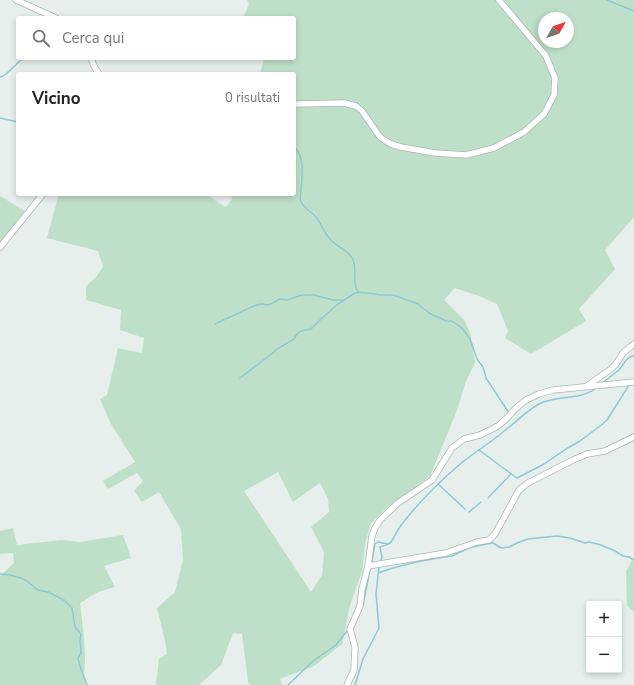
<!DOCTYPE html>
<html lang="it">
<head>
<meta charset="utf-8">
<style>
	:root { --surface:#fff; --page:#f6f6f6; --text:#222; --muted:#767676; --line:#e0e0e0 }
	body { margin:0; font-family:"Nunito Sans",sans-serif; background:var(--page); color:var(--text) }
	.controls { position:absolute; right:12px; bottom:12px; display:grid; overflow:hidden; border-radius:4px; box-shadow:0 2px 6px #0003 }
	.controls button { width:36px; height:36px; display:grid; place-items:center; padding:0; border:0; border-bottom:1px solid var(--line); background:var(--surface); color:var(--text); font:20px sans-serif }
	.compass { position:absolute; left:538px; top:12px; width:36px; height:36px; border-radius:50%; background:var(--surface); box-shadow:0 2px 6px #0003; rotate:50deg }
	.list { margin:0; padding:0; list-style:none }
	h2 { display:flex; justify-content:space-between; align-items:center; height:52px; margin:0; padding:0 16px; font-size:17px }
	h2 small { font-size:13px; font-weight:400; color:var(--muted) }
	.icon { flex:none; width:22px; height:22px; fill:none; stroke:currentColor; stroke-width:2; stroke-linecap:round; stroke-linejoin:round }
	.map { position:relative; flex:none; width:634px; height:685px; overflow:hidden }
	.search { position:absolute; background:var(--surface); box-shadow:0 2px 6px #0003; left:16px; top:16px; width:280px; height:44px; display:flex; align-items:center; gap:10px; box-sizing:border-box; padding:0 14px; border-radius:4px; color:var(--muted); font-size:15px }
	.panel { position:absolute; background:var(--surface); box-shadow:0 2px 6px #0003; left:16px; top:72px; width:280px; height:124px; border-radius:4px }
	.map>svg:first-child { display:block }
</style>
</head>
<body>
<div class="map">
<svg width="634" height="685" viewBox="0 0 634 685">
	<rect width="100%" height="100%" fill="#e6efeb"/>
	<!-- green -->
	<g fill="#bfe0c8" fill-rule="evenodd">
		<path d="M 247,0 L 634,0 L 634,217 L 605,250 L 615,269 L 579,309 L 586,321 L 531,354 L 505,338 L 508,331 L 497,304 L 479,296 L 455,288 L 444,300 L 465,321 L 471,336 L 475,363 L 466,381 L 456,413 L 430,476 L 390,505 L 371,523 L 365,544 L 362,572 L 350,605 L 342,644 L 314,666 L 280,679 L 282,685 L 251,685 L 248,682 L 242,634 L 233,633 L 221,665 L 199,685 L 156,685 L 159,659 L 167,654 L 165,641 L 157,608 L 175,592 L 183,560 L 181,529 L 159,492 L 142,502 L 134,491 L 143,481 L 137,473 L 108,489 L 103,481 L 135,462 L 111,424 L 100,399 L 107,395 L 118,348 L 142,353 L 144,338 L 120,330 L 121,310 L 86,300 L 86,286 L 97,276 L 103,266 L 98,251 L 47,238 L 59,194 L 206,194 L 225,207 L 232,200 L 231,194 L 294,194 L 294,74 L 260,74 L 264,58 L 294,58 L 294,18 L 243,18 L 249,4 ZM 544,18 L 568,18 L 568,42 L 544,42 ZM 278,472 L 293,502 L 320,483 L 328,499 L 329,512 L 311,527 L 324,552 L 322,575 L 311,592 L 244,491 Z"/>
		<path d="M 0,196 L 25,211 L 0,242 Z"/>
		<path d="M 13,528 L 17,545 L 61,540 L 80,542 L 123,535 L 131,558 L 104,566 L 115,587 L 98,592 L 80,603 C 82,620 84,637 85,654 C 86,664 82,676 86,685 L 0,685 L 0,576 L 14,563 L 13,553 L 0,554 L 0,531 Z"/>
		<path d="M 634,557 L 634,612 L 627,606 L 626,571 Z"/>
	</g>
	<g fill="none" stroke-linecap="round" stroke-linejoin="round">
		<!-- stream -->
		<g stroke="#8ec9d4" stroke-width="1.5">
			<path d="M 607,0 L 634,11"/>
			<path d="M 0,77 L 3,76 L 6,74 L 23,58"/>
			<path d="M 0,118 L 18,122"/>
			<path d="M 294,146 C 296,149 299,153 300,156 C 304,165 302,180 301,189 C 301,192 300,196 300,199 C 301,205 309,211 314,215 C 322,223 324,235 333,242 C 338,247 345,249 350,255 C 359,264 351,282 358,292"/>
			<path d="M 358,292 L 375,294 L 380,295 L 393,295 L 418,304 L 429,313 L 440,318 L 446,321 L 452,321 L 462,328 L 470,339 L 477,359 L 483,367 L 486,378 L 509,413"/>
			<path d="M 215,324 L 256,305 L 262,304 L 267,305 L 271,304 L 280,299 L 287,300 L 302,295 L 314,295 L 333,300 L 343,300"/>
			<path d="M 240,378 L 261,362 L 279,348 L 294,339 L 297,334 L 301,331 L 311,329 L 322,318 L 338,304 L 355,293 L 358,293"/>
			<path d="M 601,384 L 619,370 L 627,359 L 632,356 L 634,356"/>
			<path d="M 479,450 L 517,478 L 544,464 L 566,449 L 580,441 L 600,426 L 607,420 L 629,385"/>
			<path d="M 438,484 L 465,509"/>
			<path d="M 488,498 L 511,474"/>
			<path d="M 469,512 L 481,502"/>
			<path d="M 372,561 L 375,544 L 378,542 L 388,544"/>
			<path d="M 380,563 L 382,557 L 380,547 C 384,546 388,545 391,542 C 395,536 398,529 402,524 C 419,502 438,483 459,465 C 473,453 489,444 503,432 C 515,423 526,411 539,404 C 557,394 580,401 596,388"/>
			<path d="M 378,573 L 393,568 L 416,562 L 444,557 L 452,556 L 469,548 L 481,545 L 493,543 L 501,548 L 509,547 L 517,543 L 528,539 L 557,536 L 570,538 L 585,543 L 589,542 L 601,545 L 615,551 L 623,556 L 629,557 L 634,560"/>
			<path d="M 0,574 L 10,575 L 21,578 L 27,581 L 38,590 L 48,592 L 64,600 L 72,608 L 75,627 L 81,634 L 80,640 L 81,653 L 78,658 L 80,666 L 87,685"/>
			<path d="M 363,605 L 370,570"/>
			<path d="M 288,685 L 313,661 L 336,645 L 347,631"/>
			<path d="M 355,685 L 363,659 L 376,634 L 379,628 L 376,594 L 379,566"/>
		</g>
		<!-- minor casing -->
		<g stroke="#a8b8b2" stroke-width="7">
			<g id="minor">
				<path d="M 16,0 L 56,18"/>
				<path d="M 91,58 L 94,66 L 99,74"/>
				<path d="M 294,104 L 344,103 L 356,106 L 362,111 L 380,137 L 386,141 L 391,144 L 401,147 L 435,153 L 466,155 L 494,148 L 524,132 L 544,114 L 554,95 L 555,78 L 546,56 L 499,0"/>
				<path d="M 0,247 L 43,194"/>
				<path d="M 587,386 L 611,369 L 616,364 L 623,353 L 634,344"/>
				<path d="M 368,566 L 446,553 L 477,542 L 489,540 L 495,534 L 519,490 L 528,483 L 573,460 L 587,454 L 605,451 L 634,437"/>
				<path d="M 347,685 L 354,670 L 355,647 L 350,629 L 360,606 L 362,589 L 368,566 L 372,536 L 375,528 L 380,520 L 398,503 L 432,480 L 452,448 L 464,439 L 480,435 L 498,426 L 508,417 L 515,409 L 526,400 L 539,394 L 553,390 L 634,382"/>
			</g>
		</g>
		<!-- minor -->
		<use href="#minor" stroke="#fff" stroke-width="5.5"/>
	</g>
</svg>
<div class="controls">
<button>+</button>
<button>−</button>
</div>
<svg class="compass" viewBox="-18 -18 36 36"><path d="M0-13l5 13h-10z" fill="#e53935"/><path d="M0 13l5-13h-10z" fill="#767676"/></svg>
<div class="search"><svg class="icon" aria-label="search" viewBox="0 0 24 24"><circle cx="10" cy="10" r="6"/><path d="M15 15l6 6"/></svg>Cerca qui</div>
<section class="panel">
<h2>Vicino<small>0 risultati</small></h2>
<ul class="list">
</ul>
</section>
</div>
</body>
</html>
